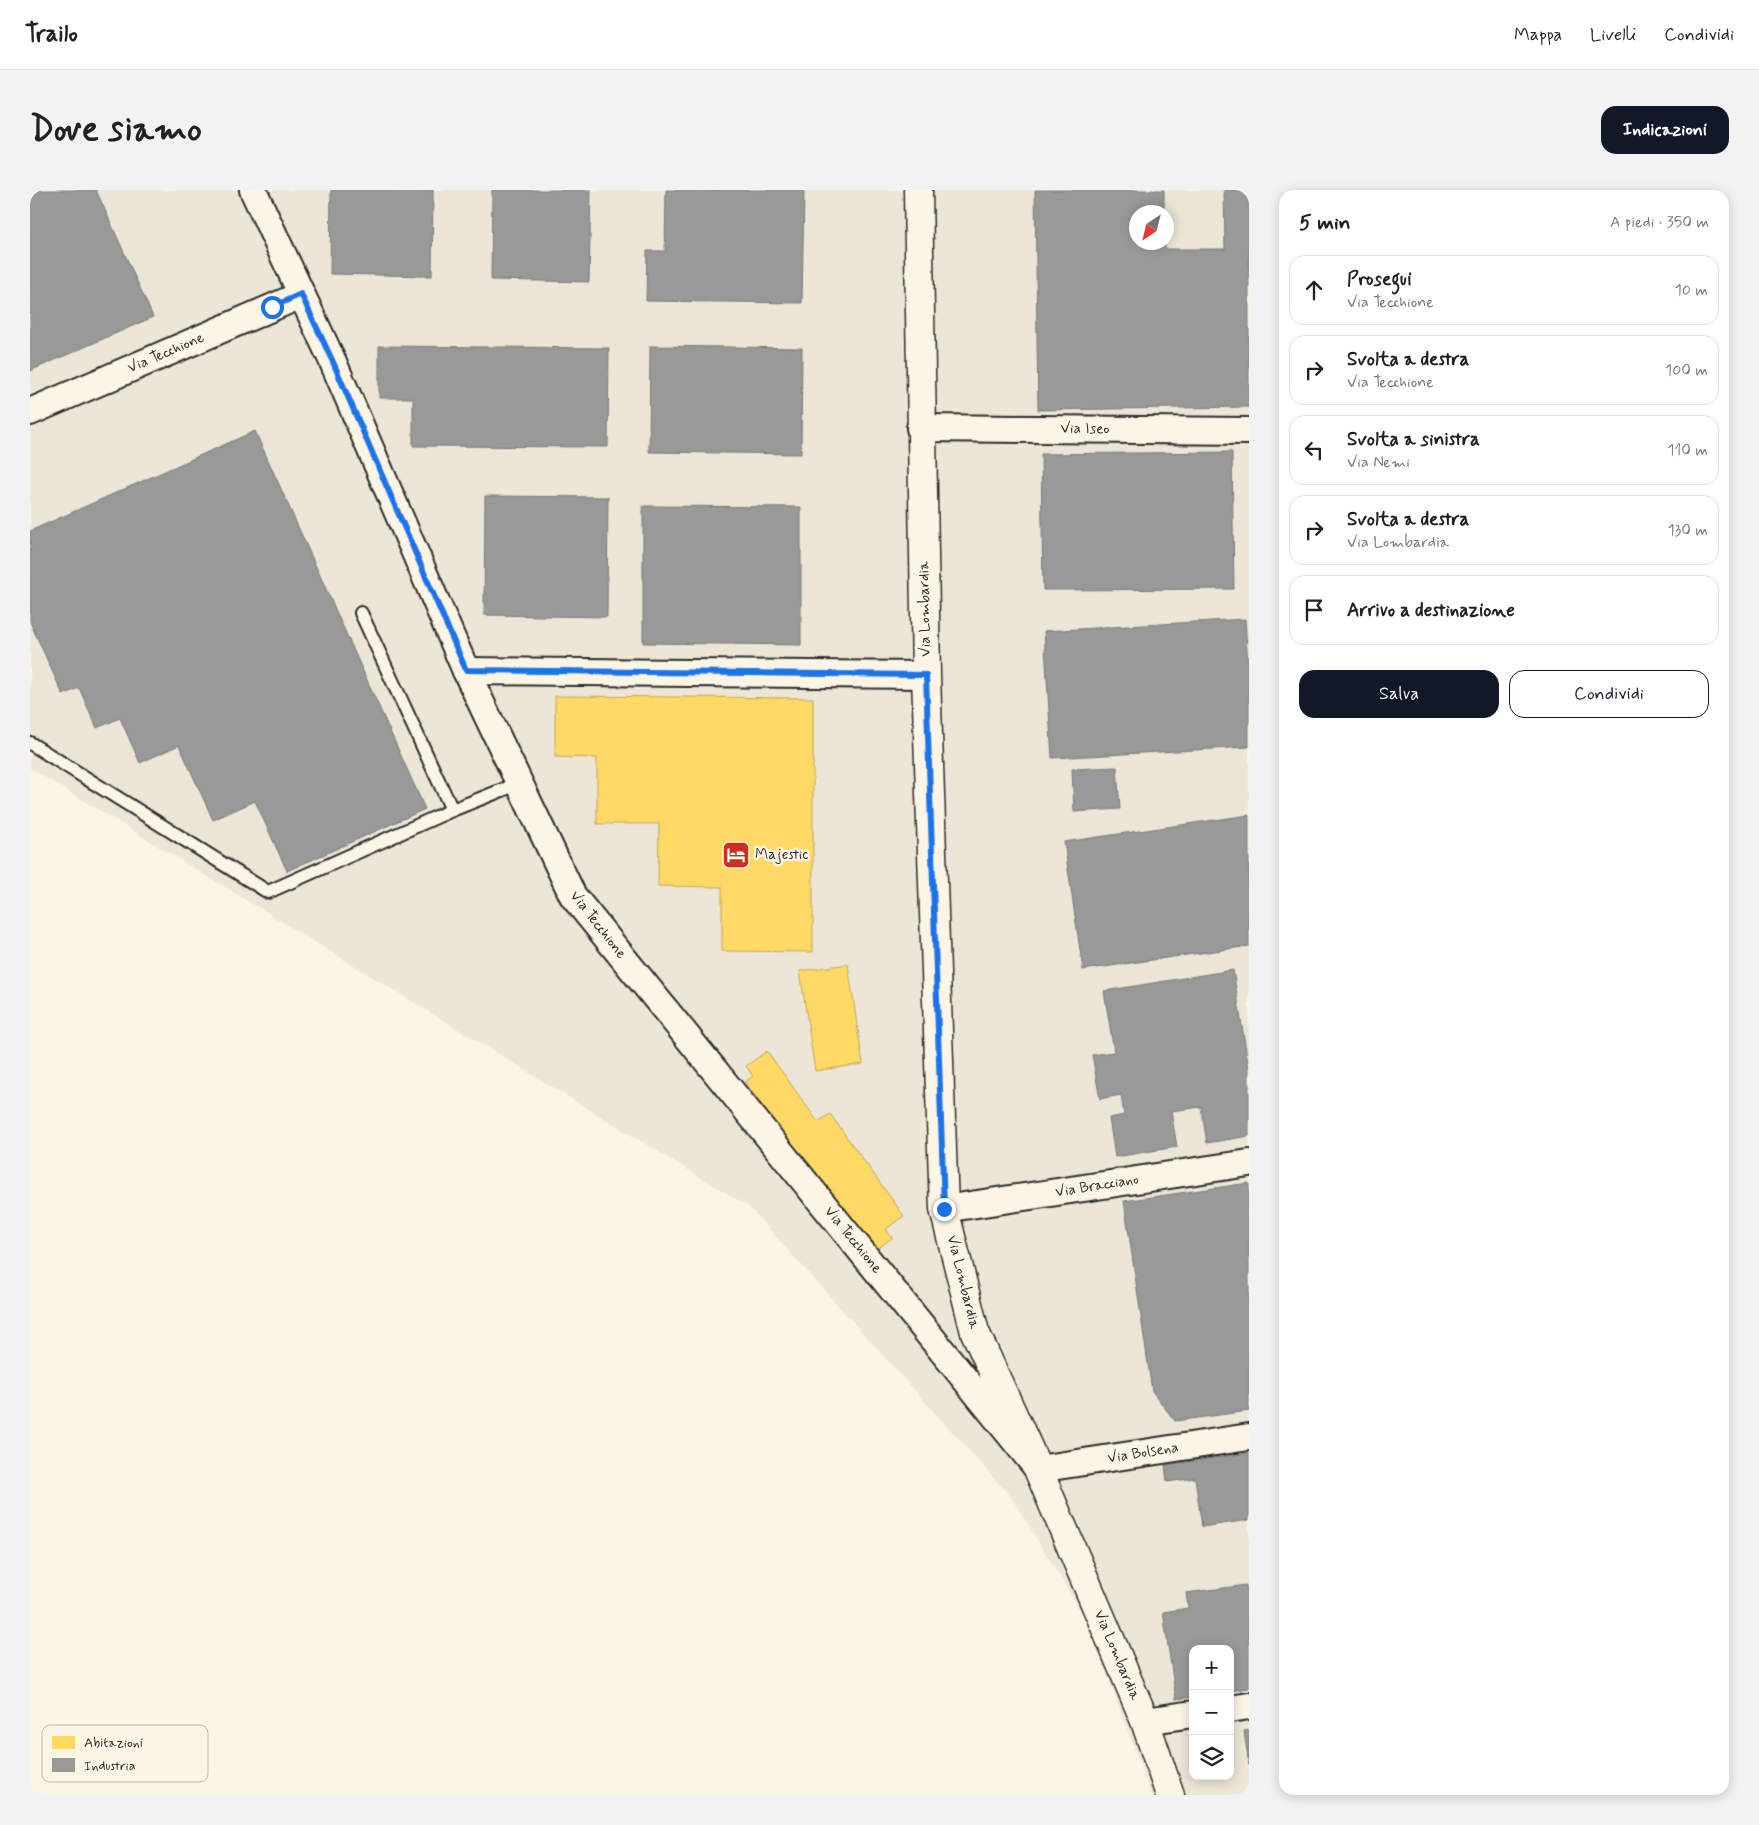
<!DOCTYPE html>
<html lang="it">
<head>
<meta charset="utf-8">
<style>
	:root { --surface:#fff; --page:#f2f2f2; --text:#202124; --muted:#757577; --line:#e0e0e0; --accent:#111827 }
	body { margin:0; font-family:Mynerve,sans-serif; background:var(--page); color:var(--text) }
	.controls { position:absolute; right:15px; bottom:15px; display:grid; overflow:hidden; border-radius:10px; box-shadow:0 2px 12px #0003 }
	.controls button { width:45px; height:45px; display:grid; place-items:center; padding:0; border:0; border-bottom:1px solid var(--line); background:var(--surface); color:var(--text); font:25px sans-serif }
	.compass { position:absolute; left:1099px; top:15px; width:45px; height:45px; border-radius:50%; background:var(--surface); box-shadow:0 2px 12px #0003; rotate:215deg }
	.stop { position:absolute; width:15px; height:15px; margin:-11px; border:4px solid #1a73e8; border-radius:50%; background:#fff }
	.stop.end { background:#1a73e8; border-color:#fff; box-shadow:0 1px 5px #0008 }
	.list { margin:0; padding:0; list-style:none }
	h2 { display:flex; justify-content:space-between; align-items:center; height:65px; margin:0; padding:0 20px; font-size:21px }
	h2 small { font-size:16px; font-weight:400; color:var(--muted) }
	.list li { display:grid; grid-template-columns:32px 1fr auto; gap:15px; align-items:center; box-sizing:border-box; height:70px; margin:0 10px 10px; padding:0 10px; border:1px solid var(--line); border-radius:15px }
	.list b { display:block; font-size:19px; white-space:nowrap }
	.list p { margin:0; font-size:16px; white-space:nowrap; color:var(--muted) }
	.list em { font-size:16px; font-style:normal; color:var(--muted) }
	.actions { display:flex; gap:10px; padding:15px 20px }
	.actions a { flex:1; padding:11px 0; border:1px solid var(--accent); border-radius:15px; text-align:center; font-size:18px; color:var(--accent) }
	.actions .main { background:var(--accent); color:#fff }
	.icon { flex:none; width:28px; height:28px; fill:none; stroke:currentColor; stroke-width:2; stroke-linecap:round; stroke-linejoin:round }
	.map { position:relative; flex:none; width:1219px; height:1605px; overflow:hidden; border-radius:15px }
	header { display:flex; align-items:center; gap:30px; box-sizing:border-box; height:70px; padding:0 25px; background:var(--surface); border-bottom:1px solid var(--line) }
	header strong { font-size:24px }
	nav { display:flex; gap:28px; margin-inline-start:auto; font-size:18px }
	.intro { display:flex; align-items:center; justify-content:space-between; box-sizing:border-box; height:120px; padding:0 30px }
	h1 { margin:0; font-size:35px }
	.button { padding:12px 22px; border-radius:15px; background:var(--accent); color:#fff; font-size:18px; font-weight:700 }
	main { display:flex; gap:30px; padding:0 30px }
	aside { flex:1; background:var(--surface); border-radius:15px; box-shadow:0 2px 12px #0003 }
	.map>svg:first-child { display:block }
</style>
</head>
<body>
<header>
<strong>Trailo</strong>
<nav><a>Mappa</a><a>Livelli</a><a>Condividi</a></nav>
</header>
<div class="intro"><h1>Dove siamo</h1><a class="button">Indicazioni</a></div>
<main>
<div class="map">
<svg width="1219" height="1605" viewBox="0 0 1219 1605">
	<rect width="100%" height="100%" fill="#fcf5e5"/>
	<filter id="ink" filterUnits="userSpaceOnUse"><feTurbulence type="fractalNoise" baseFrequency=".02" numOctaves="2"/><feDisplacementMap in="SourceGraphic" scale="10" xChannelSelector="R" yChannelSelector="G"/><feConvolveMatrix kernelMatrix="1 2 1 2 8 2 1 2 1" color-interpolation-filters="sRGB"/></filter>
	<g filter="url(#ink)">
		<!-- built -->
		<path fill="#ece6d7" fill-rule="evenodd" d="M 0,0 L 1219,0 L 1219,1605 L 1121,1605 L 1058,1432 L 981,1307 L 719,1017 L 0,578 ZM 1106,22 L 1136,22 L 1136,52 L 1106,52 ZM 1163,1459 L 1200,1459 L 1200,1586 L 1163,1586 Z"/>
		<!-- homes -->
		<g fill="#ffd966" stroke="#bfa554">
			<path d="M 525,506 L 783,508 L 783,762 L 692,761 L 692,697 L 628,696 L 629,634 L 567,634 L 567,568 L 525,567 Z"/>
			<path d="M 818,774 L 833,874 L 785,881 L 770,781 Z"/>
			<path d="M 737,861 L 788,932 L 800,924 L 874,1026 L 856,1039 L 862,1048 L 840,1064 L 715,892 L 723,886 L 716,876 Z"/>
		</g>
		<!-- industry -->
		<g fill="#999" stroke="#787878">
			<path d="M 0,0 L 66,0 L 123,127 L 0,181 Z"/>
			<path d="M 301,0 L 403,0 L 402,86 L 300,84 Z"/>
			<path d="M 462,0 L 561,0 L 559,92 L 461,90 Z"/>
			<path d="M 636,0 L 774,0 L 772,113 L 616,111 L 617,61 L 635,61 Z"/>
			<path d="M 1005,0 L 1134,0 L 1134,22 L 1106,22 L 1106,52 L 1135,52 L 1135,59 L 1195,59 L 1194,0 L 1219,0 L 1219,217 L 1008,220 Z"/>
			<path d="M 349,156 L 579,158 L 578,257 L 383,256 L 383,208 L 349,208 Z"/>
			<path d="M 620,156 L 772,158 L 771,264 L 619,262 Z"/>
			<path d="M 225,241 L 395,619 L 257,681 L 225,611 L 183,630 L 149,555 L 110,573 L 90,528 L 67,538 L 49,498 L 33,505 L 0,432 L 0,341 Z"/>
			<path d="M 1202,262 L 1204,399 L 1013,400 L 1011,264 Z"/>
			<path d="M 455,306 L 578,307 L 577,427 L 454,425 Z"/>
			<path d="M 613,316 L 771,317 L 771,455 L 613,453 Z"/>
			<path d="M 1215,429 L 1219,491 L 1219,557 L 1022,568 L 1014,441 Z"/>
			<path d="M 1087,577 L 1090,619 L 1044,622 L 1042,579 Z"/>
			<path d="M 1219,625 L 1219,756 L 1053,780 L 1034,652 Z"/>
			<path d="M 1203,780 L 1219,879 L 1219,946 L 1177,953 L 1171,917 L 1141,921 L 1147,957 L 1085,967 L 1079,928 L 1094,925 L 1091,905 L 1070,909 L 1062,865 L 1084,862 L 1074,801 Z"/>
			<path d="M 1219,993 L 1219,1221 L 1145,1231 L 1122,1201 L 1094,1011 Z"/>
			<path d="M 1219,1263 L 1219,1330 L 1172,1337 L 1165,1288 L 1137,1292 L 1135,1275 Z"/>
			<path d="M 1216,1395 L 1219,1415 L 1219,1498 L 1200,1501 L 1200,1459 L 1163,1459 L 1163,1507 L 1146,1509 L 1133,1422 L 1158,1418 L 1156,1403 Z"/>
			<path d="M 1219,1540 L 1219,1575 L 1214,1541 Z"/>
		</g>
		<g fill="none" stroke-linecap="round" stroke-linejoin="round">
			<!-- lane casing -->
			<g stroke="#2b2b2b" stroke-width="16">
				<g id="lane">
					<path d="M 331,423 L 422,620"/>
					<path d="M 0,553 L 238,702 L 422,620 L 490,593"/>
				</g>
			</g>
			<!-- street casing -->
			<g stroke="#2b2b2b" stroke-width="30">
				<g id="street">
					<path d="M 223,0 L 303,172 L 436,481 L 543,706 L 1008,1279 L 1219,1247"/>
					<path d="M 0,222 L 271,105"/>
					<path d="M 890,238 L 1219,241"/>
					<path d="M 436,481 L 896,485"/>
					<path d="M 914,1019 L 1219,973"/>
					<path d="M 1200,1519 L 1219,1516"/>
					<path d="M 1115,1531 L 1163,1524"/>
				</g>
			</g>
			<!-- secondary casing -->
			<g stroke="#2b2b2b" stroke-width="31">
				<path id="secondary" d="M 888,0 L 896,485 L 914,1019 L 945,1142 L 1008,1279 L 1115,1531 L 1140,1605"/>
			</g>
			<!-- lane -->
			<use href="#lane" stroke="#fcf5e5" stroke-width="12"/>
			<!-- street -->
			<use href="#street" stroke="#fcf5e5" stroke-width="26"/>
			<!-- secondary -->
			<use href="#secondary" stroke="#fcf5e5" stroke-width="28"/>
		</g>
	</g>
	<g fill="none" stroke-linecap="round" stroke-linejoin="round" filter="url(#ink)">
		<!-- route -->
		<path stroke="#1a73e8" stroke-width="6" d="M 242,117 L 271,104 L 303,172 L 436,480 L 896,485 L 914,1019"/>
	</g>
	<!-- icons -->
	<defs>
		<g id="hotel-square" transform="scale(1.4375)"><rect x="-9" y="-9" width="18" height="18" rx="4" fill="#c8321e" stroke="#fcf5e5"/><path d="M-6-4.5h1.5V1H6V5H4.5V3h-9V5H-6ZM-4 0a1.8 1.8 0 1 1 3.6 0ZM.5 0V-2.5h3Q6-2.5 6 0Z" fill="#fff"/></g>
	</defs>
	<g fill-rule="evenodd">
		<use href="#hotel-square" x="706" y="665"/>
	</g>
	<g text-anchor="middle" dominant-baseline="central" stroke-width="5" stroke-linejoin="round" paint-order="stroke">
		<!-- street labels -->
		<g font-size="15" fill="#2b2b2b" stroke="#fcf5e5">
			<text transform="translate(136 163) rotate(-23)">Via Tecchione</text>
			<text transform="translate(1055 239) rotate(1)">Via Iseo</text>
			<text transform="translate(895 419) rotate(-91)">Via Lombardia</text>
			<text transform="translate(568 735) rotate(52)">Via Tecchione</text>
			<text transform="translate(1067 996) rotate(-9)">Via Bracciano</text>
			<text transform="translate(823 1050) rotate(51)">Via Tecchione</text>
			<text transform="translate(933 1092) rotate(76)">Via Lombardia</text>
			<text transform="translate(1113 1263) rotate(-9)">Via Bolsena</text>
			<text transform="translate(1087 1465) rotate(67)">Via Lombardia</text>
		</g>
		<!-- poi labels -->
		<g font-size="15" fill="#2b2b2b" stroke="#fcf5e5" text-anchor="start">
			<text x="725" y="665">Majestic</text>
		</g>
	</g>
	<!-- legend -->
	<rect x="12" y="1535" width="166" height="57" rx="8" fill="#fcf5e5" stroke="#bdb8ad" stroke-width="1"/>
	<rect x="22" y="1546" width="23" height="13" fill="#ffd966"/>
	<rect x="22" y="1568" width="23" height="14" fill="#999"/>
	<g font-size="14" fill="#2b2b2b">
		<text x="54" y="1557">Abitazioni</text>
		<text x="54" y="1580">Industria</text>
	</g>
</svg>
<div class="controls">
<button>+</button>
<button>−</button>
<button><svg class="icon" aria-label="layers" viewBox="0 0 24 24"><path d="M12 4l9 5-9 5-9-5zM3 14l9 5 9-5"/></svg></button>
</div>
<svg class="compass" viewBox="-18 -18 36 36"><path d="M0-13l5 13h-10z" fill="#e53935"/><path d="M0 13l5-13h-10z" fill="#757577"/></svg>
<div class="stop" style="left:242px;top:117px"></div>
<div class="stop end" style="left:914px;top:1019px"></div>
</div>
<aside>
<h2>5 min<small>A piedi · 350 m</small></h2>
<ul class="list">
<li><svg class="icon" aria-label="ahead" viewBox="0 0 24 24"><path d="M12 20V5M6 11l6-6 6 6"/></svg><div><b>Prosegui</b><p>Via Tecchione</p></div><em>10 m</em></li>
<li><svg class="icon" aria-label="right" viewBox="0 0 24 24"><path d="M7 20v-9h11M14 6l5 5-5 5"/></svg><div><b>Svolta a destra</b><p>Via Tecchione</p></div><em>100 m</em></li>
<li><svg class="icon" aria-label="left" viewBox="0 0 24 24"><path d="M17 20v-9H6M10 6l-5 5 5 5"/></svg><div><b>Svolta a sinistra</b><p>Via Nemi</p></div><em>110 m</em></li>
<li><svg class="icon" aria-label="right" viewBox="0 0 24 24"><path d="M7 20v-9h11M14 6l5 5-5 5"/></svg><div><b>Svolta a destra</b><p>Via Lombardia</p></div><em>130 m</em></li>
<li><svg class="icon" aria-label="arrive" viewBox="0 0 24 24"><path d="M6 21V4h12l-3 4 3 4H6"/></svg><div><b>Arrivo a destinazione</b></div></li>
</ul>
<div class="actions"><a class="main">Salva</a><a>Condividi</a></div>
</aside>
</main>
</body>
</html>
